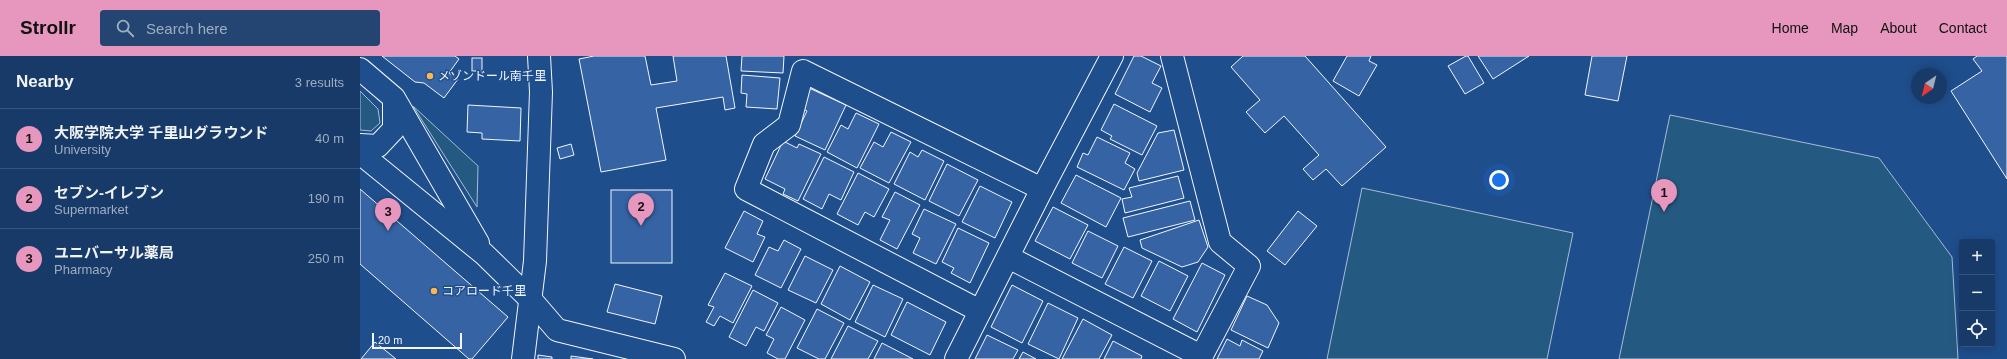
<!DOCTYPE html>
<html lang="en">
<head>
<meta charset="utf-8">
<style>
	:root { --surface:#173a69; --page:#244571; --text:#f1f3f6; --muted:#9eadc0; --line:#36547d; --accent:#e797bd }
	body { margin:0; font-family:Helvetica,"Noto Sans JP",sans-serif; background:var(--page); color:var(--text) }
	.controls { position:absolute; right:12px; bottom:12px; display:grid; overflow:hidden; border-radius:4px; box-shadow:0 2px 10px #0003 }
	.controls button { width:36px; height:36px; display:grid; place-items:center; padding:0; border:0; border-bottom:1px solid var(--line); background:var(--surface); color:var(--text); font:20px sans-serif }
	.compass { position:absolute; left:1551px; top:12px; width:36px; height:36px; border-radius:50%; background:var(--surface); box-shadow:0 2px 10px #0003; rotate:215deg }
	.scale { position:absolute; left:12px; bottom:10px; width:90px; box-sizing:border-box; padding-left:4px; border:2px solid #f2f6ff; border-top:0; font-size:11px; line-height:14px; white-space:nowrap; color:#f2f6ff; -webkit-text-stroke:3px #1f4e8c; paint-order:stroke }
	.you { position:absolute; left:1139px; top:124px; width:14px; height:14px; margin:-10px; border:3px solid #fff; border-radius:50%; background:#1a73e8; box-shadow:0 0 0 6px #1a73e833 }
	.badge { display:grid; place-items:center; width:26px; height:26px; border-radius:50%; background:var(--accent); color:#111; font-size:13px; font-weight:700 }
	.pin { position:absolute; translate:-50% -33px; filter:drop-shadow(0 1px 2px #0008) }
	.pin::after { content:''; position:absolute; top:21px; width:14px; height:12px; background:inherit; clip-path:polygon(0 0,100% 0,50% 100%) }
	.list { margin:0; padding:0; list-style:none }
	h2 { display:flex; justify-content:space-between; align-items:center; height:52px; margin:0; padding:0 16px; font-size:17px }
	h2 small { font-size:13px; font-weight:400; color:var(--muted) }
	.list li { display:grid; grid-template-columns:26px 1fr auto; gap:12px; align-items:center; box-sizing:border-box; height:60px; padding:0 16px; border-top:1px solid var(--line) }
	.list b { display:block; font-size:15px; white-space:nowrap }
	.list p { margin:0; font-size:13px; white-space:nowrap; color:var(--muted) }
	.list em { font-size:13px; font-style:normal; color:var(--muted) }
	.icon { flex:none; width:22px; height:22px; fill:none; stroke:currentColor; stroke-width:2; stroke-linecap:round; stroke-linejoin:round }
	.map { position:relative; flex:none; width:1647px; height:303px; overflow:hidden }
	header { display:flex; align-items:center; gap:24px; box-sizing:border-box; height:56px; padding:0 20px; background:var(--accent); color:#111 }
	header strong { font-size:19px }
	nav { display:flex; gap:22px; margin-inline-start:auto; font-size:14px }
	.search { width:280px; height:36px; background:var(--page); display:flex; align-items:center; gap:10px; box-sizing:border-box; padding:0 14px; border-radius:4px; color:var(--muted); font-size:15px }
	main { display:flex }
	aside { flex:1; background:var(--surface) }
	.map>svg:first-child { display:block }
</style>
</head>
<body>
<header>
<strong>Strollr</strong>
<div class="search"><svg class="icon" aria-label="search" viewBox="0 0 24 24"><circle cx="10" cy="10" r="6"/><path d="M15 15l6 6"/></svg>Search here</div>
<nav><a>Home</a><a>Map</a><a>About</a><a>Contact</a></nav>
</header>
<main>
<aside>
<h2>Nearby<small>3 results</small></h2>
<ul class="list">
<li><span class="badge">1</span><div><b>大阪学院大学 千里山グラウンド</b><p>University</p></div><em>40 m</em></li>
<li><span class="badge">2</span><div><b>セブン-イレブン</b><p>Supermarket</p></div><em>190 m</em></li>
<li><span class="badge">3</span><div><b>ユニバーサル薬局</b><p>Pharmacy</p></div><em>250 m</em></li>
</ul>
</aside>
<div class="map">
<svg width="1647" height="303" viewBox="0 0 1647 303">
	<rect width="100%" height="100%" fill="#1f4e8c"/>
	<!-- green -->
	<g fill="#245a82" stroke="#a8bbd7">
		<path d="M 0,35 L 18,53 L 20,67 L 11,75 L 0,74 Z"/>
		<path d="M 53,50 L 118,110 L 117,151 Z"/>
		<path d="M 1310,59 L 1519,102 L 1592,201 L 1598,303 L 1259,303 Z"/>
		<path d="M 1002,132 L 1213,177 L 1187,303 L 967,303 Z"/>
	</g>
	<!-- building -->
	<g fill="#3563a3" stroke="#f2f6ff">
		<path d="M 22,0 L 95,0 L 99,3 L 89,17 L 98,23 L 84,42 L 64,27 L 55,26 Z"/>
		<path d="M 234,0 L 285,0 L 291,29 L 317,25 L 313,0 L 366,0 L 375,52 L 365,54 L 363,41 L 296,52 L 306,104 L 241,116 L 219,3 Z"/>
		<path d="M 382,0 L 424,0 L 423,17 L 381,15 Z"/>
		<path d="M 774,0 L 781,0 L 801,10 L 792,27 L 802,32 L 790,56 L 755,38 Z"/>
		<path d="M 883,0 L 945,0 L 1026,91 L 982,130 L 966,113 L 953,124 L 943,113 L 959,99 L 924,60 L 905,77 L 886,56 L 900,44 L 871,11 Z"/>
		<path d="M 987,0 L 1011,0 L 1009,5 L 1017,9 L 999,40 L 973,25 Z"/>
		<path d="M 1106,0 L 1108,0 L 1124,27 L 1105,38 L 1088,10 Z"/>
		<path d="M 1118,0 L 1169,0 L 1133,23 Z"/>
		<path d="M 1232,0 L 1267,0 L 1258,45 L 1225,39 Z"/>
		<path d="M 1617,0 L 1647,0 L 1647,123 L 1591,35 L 1622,15 L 1613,3 Z"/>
		<rect x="112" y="2" width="10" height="13"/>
		<path d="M 382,19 L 420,22 L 417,53 L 386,51 L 387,38 L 381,37 Z"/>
		<path d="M 449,32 L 486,49 L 465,94 L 435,80 L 447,55 L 440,51 Z"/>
		<path d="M 754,48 L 797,70 L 782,99 L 750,83 L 752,80 L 741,74 Z"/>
		<path d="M 108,49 L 161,52 L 160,85 L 122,83 L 122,77 L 107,76 Z"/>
		<path d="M 496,57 L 519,68 L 497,112 L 467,96 L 481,69 L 488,73 Z"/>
		<path d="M 814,74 L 824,114 L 779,125 L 777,117 L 798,77 Z"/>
		<path d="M 531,76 L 551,86 L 529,127 L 500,112 L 514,86 L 523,91 Z"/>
		<path d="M 737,81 L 770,97 L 765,107 L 775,113 L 764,134 L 717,111 L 723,97 L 728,99 Z"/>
		<path d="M 423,85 L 437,92 L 439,88 L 461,98 L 438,145 L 423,138 L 425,133 L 405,123 Z"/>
		<path d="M 211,88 L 214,99 L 200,103 L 197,92 Z"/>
		<path d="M 562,94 L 584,105 L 565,144 L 534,128 L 550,96 L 558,101 Z"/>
		<path d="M 464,101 L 494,116 L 481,144 L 469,138 L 462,153 L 443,143 Z"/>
		<path d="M 587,108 L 618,124 L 599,160 L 569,145 Z"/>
		<path d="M 498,117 L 529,133 L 514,161 L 505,156 L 498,169 L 477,158 Z"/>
		<path d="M 716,119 L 761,142 L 746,171 L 701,147 Z"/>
		<path d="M 818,120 L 824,142 L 765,157 L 762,143 L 772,141 L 769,132 Z"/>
		<path d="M 620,130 L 652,146 L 635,182 L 602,166 Z"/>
		<path d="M 0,133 L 148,261 L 112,303 L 109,303 L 0,208 Z"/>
		<rect x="251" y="134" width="61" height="73"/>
		<path d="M 535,136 L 560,149 L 537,193 L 520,184 L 530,164 L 522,161 Z"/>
		<path d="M 830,145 L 835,164 L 768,181 L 763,162 Z"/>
		<path d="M 693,151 L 728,169 L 710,203 L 675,185 Z"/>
		<path d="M 564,153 L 596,168 L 576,208 L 553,197 L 560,182 L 552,178 Z"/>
		<path d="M 384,155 L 403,165 L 397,178 L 405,181 L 393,206 L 365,192 Z"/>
		<path d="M 938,155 L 957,170 L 925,209 L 907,195 Z"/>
		<path d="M 839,164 L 848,191 L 838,206 L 822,211 L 782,192 L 780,184 Z"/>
		<path d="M 598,172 L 629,187 L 610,227 L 591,217 L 594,212 L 582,206 Z"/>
		<path d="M 728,175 L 758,190 L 742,222 L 712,207 Z"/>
		<path d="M 424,184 L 441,193 L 421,232 L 395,219 L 409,191 L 418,195 Z"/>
		<path d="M 764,191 L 792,205 L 773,242 L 745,228 Z"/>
		<path d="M 445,200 L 473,214 L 456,247 L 428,234 Z"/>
		<path d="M 799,205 L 828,220 L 810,255 L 781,240 Z"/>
		<path d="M 842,207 L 865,219 L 837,276 L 813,263 Z"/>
		<path d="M 480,210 L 510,226 L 490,264 L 461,248 Z"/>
		<path d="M 365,217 L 392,230 L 373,267 L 360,260 L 354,270 L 346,266 L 354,251 L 348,249 Z"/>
		<path d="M 255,228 L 302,240 L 295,268 L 247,256 Z"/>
		<path d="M 513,229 L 543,243 L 525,281 L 495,266 Z"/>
		<path d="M 652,229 L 683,245 L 662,287 L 631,271 Z"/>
		<path d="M 393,234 L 418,247 L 404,275 L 396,271 L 386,290 L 369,281 Z"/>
		<path d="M 887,240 L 907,249 L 919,267 L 908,292 L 871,274 Z"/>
		<path d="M 547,246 L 586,266 L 570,299 L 531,279 Z"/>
		<path d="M 688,247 L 718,262 L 699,303 L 668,288 Z"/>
		<path d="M 421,251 L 445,264 L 425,303 L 418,303 L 407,297 L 414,283 L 406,279 Z"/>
		<path d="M 457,253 L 484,267 L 465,303 L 459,303 L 437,292 Z"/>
		<path d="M 723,263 L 752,279 L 739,303 L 702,303 Z"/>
		<path d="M 488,270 L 518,285 L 508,303 L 471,303 Z"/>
		<path d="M 627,279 L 658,294 L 653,303 L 615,303 Z"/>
		<path d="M 867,283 L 880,290 L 882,284 L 903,295 L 899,303 L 857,303 Z"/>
		<path d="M 753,285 L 782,300 L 781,303 L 744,303 Z"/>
		<path d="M 15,286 L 36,303 L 1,303 Z"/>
		<path d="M 522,287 L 553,303 L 514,303 Z"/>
		<path d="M 663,296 L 676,303 L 659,303 Z"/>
		<path d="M 178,299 L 192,301 L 192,303 L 178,303 Z"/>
		<path d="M 211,300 L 233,303 L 211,303 Z"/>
	</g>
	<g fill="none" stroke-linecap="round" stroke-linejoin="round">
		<!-- minor casing -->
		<g stroke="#f2f6ff" stroke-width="24">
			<g id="minor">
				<path d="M 812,0 L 860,186 L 889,210 L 840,303"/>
				<path d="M 0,13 L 34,42 L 118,187"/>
				<path d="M 0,89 L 18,90 L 34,73 L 34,43"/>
				<path d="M 0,97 L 124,198 L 172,245 L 197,274 L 314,303"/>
				<path d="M 648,201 L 841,300"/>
				<path d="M 620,255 L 386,133 L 404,88 L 429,69 L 443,15 L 682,133"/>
				<path d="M 163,303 L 175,205 L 181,36 L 179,0"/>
				<path d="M 596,303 L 682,133 L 752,0"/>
			</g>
		</g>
		<!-- minor -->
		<use href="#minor" stroke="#1f4e8c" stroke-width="22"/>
	</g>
	<!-- markers -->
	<g fill="#ffb74d" stroke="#1f4e8c" stroke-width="1.5">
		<circle cx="70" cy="20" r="4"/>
		<circle cx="74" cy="235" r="4"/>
	</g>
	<g text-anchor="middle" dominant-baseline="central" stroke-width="3" stroke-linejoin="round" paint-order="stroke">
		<!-- poi labels -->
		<g font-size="12" fill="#f2f6ff" stroke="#1f4e8c" text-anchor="start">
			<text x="78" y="20">メゾンドール南千里</text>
			<text x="82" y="235">コアロード千里</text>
		</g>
	</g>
</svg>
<div class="controls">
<button>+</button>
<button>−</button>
<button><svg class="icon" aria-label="locate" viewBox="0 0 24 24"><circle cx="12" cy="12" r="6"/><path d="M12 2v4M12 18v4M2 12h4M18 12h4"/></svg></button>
</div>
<svg class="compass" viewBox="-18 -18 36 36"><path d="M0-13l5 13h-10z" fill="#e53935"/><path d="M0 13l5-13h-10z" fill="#9eadc0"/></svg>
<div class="scale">20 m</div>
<div class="you"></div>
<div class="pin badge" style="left:1304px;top:156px">1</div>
<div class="pin badge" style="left:281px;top:170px">2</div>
<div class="pin badge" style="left:28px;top:175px">3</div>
</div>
</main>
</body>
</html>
